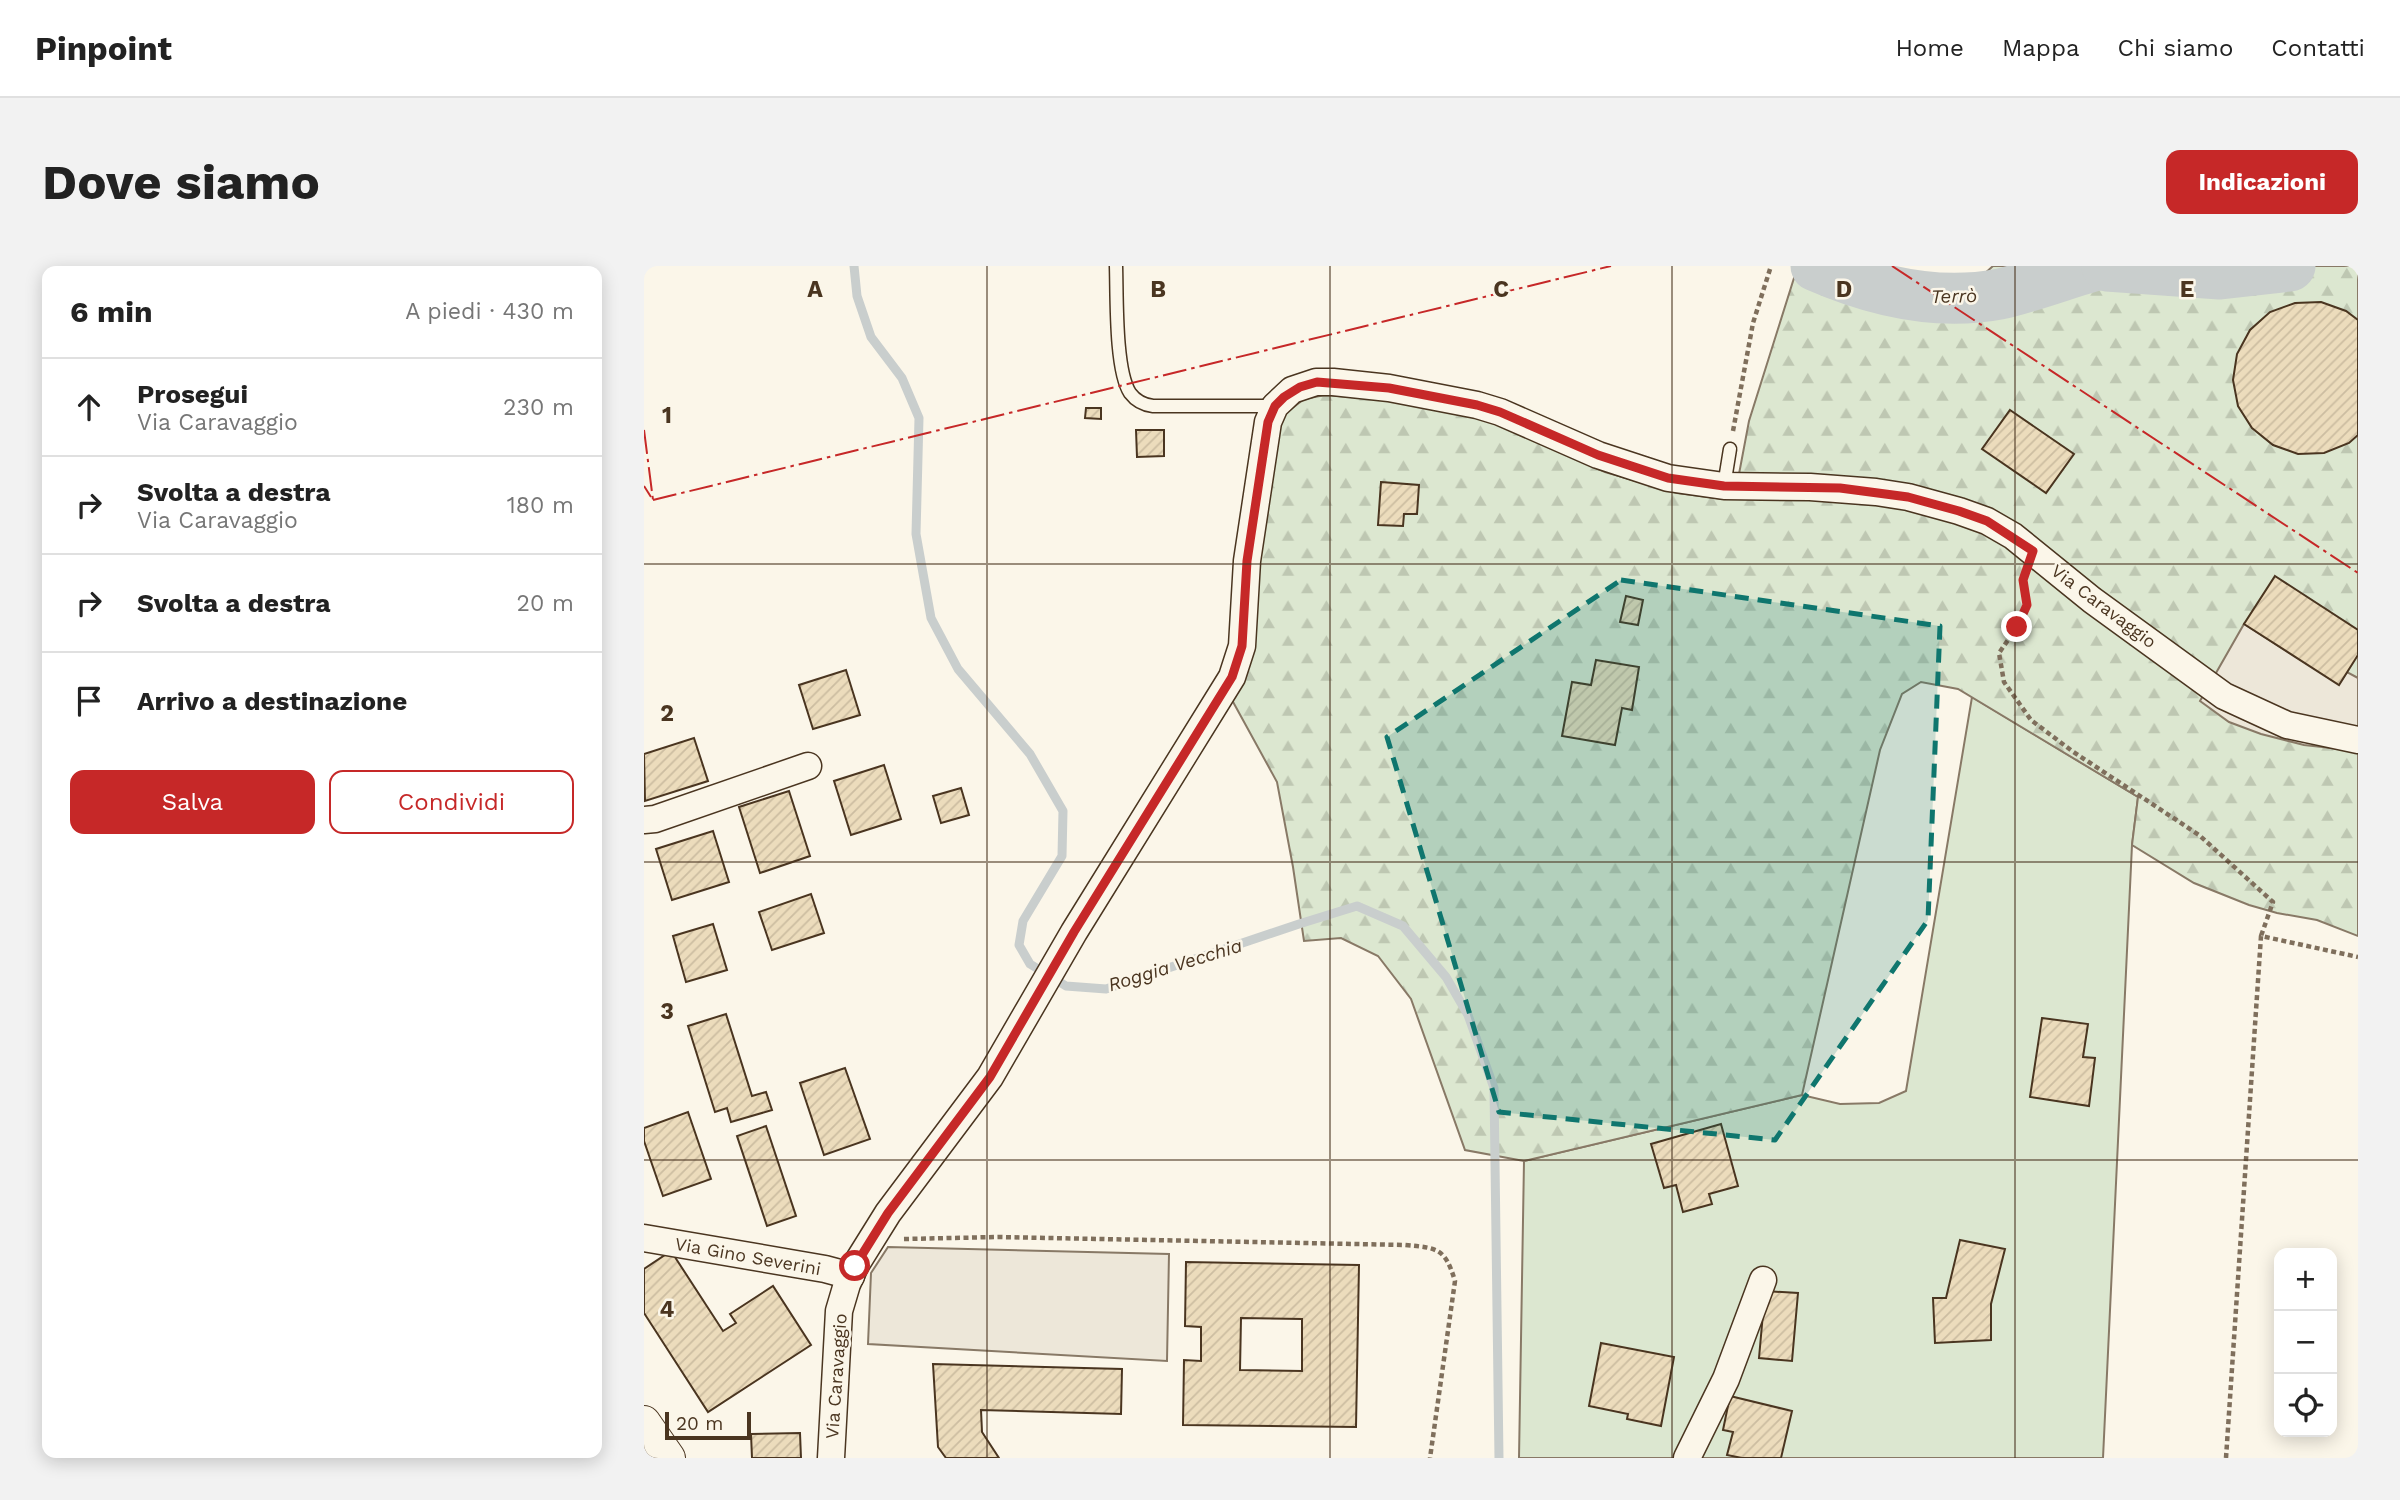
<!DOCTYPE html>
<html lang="it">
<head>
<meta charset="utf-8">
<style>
	:root { --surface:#fff; --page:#f2f2f2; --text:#222; --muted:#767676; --line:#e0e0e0; --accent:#c62828 }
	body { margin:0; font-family:"Work Sans",sans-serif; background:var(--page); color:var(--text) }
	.controls { position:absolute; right:21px; bottom:21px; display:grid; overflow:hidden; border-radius:14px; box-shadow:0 4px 18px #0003 }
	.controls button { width:63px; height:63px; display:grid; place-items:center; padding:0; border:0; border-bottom:2px solid var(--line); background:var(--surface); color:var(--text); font:35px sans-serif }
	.scale { position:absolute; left:21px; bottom:18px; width:86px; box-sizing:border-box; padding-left:7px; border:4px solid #4a3520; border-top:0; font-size:19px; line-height:24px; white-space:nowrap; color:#4a3520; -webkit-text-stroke:5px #fbf6e9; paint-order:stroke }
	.stop { position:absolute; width:21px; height:21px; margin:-16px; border:5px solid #c62828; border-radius:50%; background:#fff }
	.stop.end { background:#c62828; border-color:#fff; box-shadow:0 2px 7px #0008 }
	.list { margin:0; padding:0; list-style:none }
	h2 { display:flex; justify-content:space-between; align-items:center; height:91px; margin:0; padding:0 28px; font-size:30px }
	h2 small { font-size:23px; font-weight:400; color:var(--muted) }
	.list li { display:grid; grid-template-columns:46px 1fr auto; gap:21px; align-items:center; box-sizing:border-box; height:98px; padding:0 28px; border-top:2px solid var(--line) }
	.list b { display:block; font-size:26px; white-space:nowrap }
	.list p { margin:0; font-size:23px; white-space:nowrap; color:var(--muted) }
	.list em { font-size:23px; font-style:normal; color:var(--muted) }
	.actions { display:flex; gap:14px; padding:21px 28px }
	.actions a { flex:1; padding:16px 0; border:2px solid var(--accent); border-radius:14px; text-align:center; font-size:24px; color:var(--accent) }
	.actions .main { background:var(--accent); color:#fff }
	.icon { flex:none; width:38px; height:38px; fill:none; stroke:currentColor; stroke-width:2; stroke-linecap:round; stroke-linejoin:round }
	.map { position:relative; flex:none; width:1714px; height:1192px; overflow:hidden; border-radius:14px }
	header { display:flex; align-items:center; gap:42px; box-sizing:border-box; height:98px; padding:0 35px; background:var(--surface); border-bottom:2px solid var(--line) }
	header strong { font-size:33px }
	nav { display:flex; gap:38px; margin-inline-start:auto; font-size:24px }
	.intro { display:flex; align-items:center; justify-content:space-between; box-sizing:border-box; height:168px; padding:0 42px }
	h1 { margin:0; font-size:49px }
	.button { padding:18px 32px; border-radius:14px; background:var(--accent); color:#fff; font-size:24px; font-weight:700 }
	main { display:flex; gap:42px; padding:0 42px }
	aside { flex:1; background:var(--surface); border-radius:14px; box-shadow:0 4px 18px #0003 }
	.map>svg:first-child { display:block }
</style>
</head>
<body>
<header>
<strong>Pinpoint</strong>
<nav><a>Home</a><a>Mappa</a><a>Chi siamo</a><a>Contatti</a></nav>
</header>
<div class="intro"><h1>Dove siamo</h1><a class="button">Indicazioni</a></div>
<main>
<aside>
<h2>6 min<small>A piedi · 430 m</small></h2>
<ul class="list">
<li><svg class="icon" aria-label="ahead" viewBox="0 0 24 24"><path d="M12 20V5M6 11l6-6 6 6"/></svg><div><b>Prosegui</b><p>Via Caravaggio</p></div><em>230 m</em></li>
<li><svg class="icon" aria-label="right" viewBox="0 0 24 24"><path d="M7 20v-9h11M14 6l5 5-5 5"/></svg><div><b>Svolta a destra</b><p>Via Caravaggio</p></div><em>180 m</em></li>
<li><svg class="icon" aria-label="right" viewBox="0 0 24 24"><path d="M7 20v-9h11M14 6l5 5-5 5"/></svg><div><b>Svolta a destra</b></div><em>20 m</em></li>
<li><svg class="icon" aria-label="arrive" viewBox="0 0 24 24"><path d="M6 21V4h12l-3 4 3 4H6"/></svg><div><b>Arrivo a destinazione</b></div></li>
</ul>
<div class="actions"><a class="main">Salva</a><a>Condividi</a></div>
</aside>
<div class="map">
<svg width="1714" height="1192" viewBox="0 0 1714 1192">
	<defs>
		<pattern id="forest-firs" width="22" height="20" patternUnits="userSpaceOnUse" patternTransform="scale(1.75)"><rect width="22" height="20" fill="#dce7d0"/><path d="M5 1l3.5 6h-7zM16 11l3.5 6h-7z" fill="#bec7b2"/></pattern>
		<pattern id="building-hatch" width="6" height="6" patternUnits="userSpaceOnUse" patternTransform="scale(1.75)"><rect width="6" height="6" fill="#ecdcbc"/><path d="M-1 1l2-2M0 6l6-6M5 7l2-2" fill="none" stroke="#ccbda1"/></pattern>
	</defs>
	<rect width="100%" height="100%" fill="#fbf6e9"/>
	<!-- green -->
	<path fill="#dce7d0" stroke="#887966" stroke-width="2" d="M 1328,431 L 1494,531 L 1488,579 L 1459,1192 L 875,1192 L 880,895 L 1158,829 L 1196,838 L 1235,837 L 1262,825 Z"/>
	<!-- forest -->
	<path fill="url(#forest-firs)" stroke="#887966" stroke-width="2" d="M 1349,0 L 1714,0 L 1714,670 L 1673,654 L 1633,647 L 1605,639 L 1550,617 L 1488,579 L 1494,531 L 1314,423 L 1277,416 L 1258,428 L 1236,484 L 1158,829 L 880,895 L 821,884 L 767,733 L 734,690 L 697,672 L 660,675 L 649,601 L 633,516 L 588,434 C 617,392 608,357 613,309 C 618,259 628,209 635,159 L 641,148 L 660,133 L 681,129 L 744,134 L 841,153 L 961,206 L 1033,227 L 1079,233 L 1095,208 L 1105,155 L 1150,12 L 1222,33 L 1300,44 Z"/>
	<!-- parking -->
	<g fill="#ede7d9" stroke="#887966" stroke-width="2">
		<path d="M 1600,358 L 1695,418 L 1703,406 L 1714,412 L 1714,485 L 1660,479 L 1617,468 L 1585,456 L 1556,435 Z"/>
		<path d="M 244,981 L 525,988 L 523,1095 L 224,1078 L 227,1007 Z"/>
	</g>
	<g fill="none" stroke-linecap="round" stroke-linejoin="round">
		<!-- stream -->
		<path stroke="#c9cecd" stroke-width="9" d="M 210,0 L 213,30 L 227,71 L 258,112 L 275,152 L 272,268 L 287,352 L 314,403 L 386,488 L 419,545 L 418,590 L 379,655 L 375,679 L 386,698 L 422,720 L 462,723 L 655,658 L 713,640 L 759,660 L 802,711 L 824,749 L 850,822 L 855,1192"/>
		<!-- river -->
		<g stroke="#c9cecd" stroke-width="51">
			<path d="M 1172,0 C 1229,25 1294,40 1356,28 C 1387,21 1418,9 1449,0"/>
			<path d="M 1463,0 L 1576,8 L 1646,0"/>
		</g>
	</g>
	<!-- building -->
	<g fill="url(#building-hatch)" stroke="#4a3520" stroke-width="2" fill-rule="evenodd">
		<path d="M 1677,36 L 1702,45 L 1714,54 L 1714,169 L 1705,177 L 1680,187 L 1654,188 L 1629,179 L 1608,162 L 1594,140 L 1589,114 L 1593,88 L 1606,64 L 1626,46 L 1651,37 Z"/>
		<path d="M 442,142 L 457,142 L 457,153 L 441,152 Z"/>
		<path d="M 1366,144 L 1430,188 L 1402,227 L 1338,183 Z"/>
		<path d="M 492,164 L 520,164 L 520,190 L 493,191 Z"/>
		<path d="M 737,216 L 775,219 L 773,248 L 760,248 L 759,260 L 734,259 Z"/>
		<path d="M 1631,310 L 1714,364 L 1714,389 L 1695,419 L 1600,358 Z"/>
		<path d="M 982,330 L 999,334 L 994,359 L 976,356 Z"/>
		<path d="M 952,394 L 995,401 L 988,444 L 978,442 L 971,479 L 918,470 L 928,416 L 947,419 Z"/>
		<path d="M 202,404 L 216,449 L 169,463 L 155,419 Z"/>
		<path d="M 50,472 L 64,515 L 1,535 L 0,488 Z"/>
		<path d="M 240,499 L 257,553 L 207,569 L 190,515 Z"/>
		<path d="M 317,522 L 325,549 L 297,557 L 289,530 Z"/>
		<path d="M 145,525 L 166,590 L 116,607 L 95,541 Z"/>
		<path d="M 69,565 L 85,616 L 28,634 L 12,583 Z"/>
		<path d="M 167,628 L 180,667 L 128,684 L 115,646 Z"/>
		<path d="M 69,658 L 83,704 L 42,716 L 29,670 Z"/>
		<path d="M 82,748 L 108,830 L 122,826 L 128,844 L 87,856 L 83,842 L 71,846 L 44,760 Z"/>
		<path d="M 1398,752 L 1444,758 L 1439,791 L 1451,792 L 1445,840 L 1386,831 Z"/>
		<path d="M 201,802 L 226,873 L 180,889 L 156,817 Z"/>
		<path d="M 44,846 L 67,913 L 19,930 L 0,875 L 0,862 Z"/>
		<path d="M 1077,858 L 1094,920 L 1065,928 L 1068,938 L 1039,946 L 1032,919 L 1020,922 L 1007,878 Z"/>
		<path d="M 122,860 L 152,950 L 123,960 L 93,870 Z"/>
		<path d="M 1316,974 L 1361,983 L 1347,1038 L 1347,1074 L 1291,1077 L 1289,1032 L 1302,1032 Z"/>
		<path d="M 27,985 L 79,1065 L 92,1057 L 86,1048 L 129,1020 L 167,1079 L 64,1146 L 0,1047 L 0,1003 Z"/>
		<path d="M 542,996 L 715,999 L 712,1161 L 539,1159 L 540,1094 L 557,1095 L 557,1061 L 541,1060 ZM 597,1052 L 658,1053 L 658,1105 L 596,1104 Z"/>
		<path d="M 1121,1025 L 1154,1027 L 1148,1095 L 1115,1092 Z"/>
		<path d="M 957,1077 L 1030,1091 L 1017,1160 L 983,1153 L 984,1148 L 945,1140 Z"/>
		<path d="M 289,1098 L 478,1103 L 477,1148 L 337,1144 L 338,1166 L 355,1192 L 302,1192 L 294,1181 Z"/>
		<path d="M 1086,1130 L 1148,1145 L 1137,1192 L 1098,1192 L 1083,1189 L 1089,1166 L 1079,1164 Z"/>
		<path d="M 156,1167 L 157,1192 L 108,1192 L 107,1168 Z"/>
	</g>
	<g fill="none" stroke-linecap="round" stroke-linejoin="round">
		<!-- service casing -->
		<g stroke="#4a3520" stroke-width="15">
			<g id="service">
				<path d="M 472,0 C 473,30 471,104 486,127 C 492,135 500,139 509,140 L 631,140"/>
				<path d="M 1080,220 L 1086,183"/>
			</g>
		</g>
		<!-- minor casing -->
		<g stroke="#4a3520" stroke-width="29">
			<g id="minor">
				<path d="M 0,554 L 11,553 L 164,500"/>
				<path d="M 0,972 L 181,1003 L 207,1010"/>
				<path d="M 187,1192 L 195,1045 L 203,1018 L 211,1000 L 244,947 L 346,811 L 430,666 L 588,411 L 598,380 L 603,295 L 624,156 L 631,140 L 648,124 L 672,116 L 689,116 L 745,122 L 833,139 L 856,146 L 954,189 L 1024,212 L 1080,220 L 1166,221 L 1232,226 L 1264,231 L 1315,245 L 1343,255 L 1369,270 L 1448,334 L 1580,430 L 1643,459 L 1714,474"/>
				<path d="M 1043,1192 L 1082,1113 L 1119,1014"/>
			</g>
		</g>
		<!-- tertiary casing -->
		<g stroke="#4a3520" stroke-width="34">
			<path id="tertiary" d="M 0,1156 L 25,1192"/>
		</g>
		<!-- path -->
		<g stroke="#7f6f5c" stroke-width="4.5" stroke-dasharray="5 3.5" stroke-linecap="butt">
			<path d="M 1089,165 L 1109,57 L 1127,0"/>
			<path d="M 1379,312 L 1383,339 L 1373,361 L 1355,387 L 1360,416 L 1387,454 L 1428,485 L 1555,569 L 1629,636 L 1617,670"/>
			<path d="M 260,973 L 354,971 L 761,979 C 794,982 801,982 811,1015 L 786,1192"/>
			<path d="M 1582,1192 L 1617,670 L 1714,691"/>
		</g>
		<!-- service -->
		<use href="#service" stroke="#fbf6e9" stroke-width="12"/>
		<!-- minor -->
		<use href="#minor" stroke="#fbf6e9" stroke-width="26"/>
		<!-- tertiary -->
		<use href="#tertiary" stroke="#fbf6e9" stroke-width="32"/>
		<!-- power -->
		<g stroke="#c62828" stroke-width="2" stroke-dasharray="24 5 3.5 5" stroke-linecap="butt">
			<path d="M 1248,0 L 1714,307"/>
			<path d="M 0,164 L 9,234"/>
			<path d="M 0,220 L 7,231"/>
			<path d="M 9,234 L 967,0"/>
		</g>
	</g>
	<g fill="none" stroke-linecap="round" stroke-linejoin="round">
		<!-- route -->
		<path stroke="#c62828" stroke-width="9" d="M 211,1000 L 244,947 L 346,811 L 430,666 L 588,411 L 598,380 L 603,295 L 624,156 L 631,140 L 640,131 L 656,121 L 673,116 L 745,122 L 833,139 L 856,146 L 954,189 L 1024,212 L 1080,220 L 1196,222 L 1264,231 L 1315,245 L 1343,255 L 1389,285 L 1379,314 L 1383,339 L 1373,361"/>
	</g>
	<!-- marked area -->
	<path fill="#0f766e" fill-opacity="0.2" stroke="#0f766e" stroke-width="5" stroke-dasharray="14 9" stroke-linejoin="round" d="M 977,314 L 1296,360 L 1284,654 L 1131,874 L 855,846 L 743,471 Z"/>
	<!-- grid -->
	<path fill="none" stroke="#4a3520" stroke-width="2" stroke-opacity="0.55" d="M 343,0 L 343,1192M 686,0 L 686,1192M 1028,0 L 1028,1192M 1371,0 L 1371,1192M 0,298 L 1714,298M 0,596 L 1714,596M 0,894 L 1714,894"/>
	<g text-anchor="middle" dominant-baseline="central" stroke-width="5" stroke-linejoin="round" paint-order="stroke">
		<!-- street labels -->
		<g font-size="18" fill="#4a3520" stroke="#fbf6e9">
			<text transform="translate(1460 340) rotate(37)">Via Caravaggio</text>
			<text transform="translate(104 990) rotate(10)">Via Gino Severini</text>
			<text transform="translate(192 1110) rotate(-86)">Via Caravaggio</text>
		</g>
		<!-- water labels -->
		<g font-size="19" font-style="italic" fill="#4a3520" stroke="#fbf6e9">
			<text transform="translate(1310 30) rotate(-1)">Terrò</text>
			<text transform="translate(531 699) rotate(-17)">Roggia Vecchia</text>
		</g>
	</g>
	<g font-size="23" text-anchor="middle" font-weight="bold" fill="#4a3520" stroke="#fbf6e9" stroke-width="5" stroke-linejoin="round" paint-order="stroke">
		<text x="171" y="31">A</text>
		<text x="514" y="31">B</text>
		<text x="857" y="31">C</text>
		<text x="1200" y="31">D</text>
		<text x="1543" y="31">E</text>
		<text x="23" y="157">1</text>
		<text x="23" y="455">2</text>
		<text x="23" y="753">3</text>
		<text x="23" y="1051">4</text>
	</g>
</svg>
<div class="controls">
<button>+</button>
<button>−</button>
<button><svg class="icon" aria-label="locate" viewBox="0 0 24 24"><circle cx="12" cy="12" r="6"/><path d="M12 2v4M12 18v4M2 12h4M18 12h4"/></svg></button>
</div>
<div class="scale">20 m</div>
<div class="stop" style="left:211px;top:1000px"></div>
<div class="stop end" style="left:1373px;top:361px"></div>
</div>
</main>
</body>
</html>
